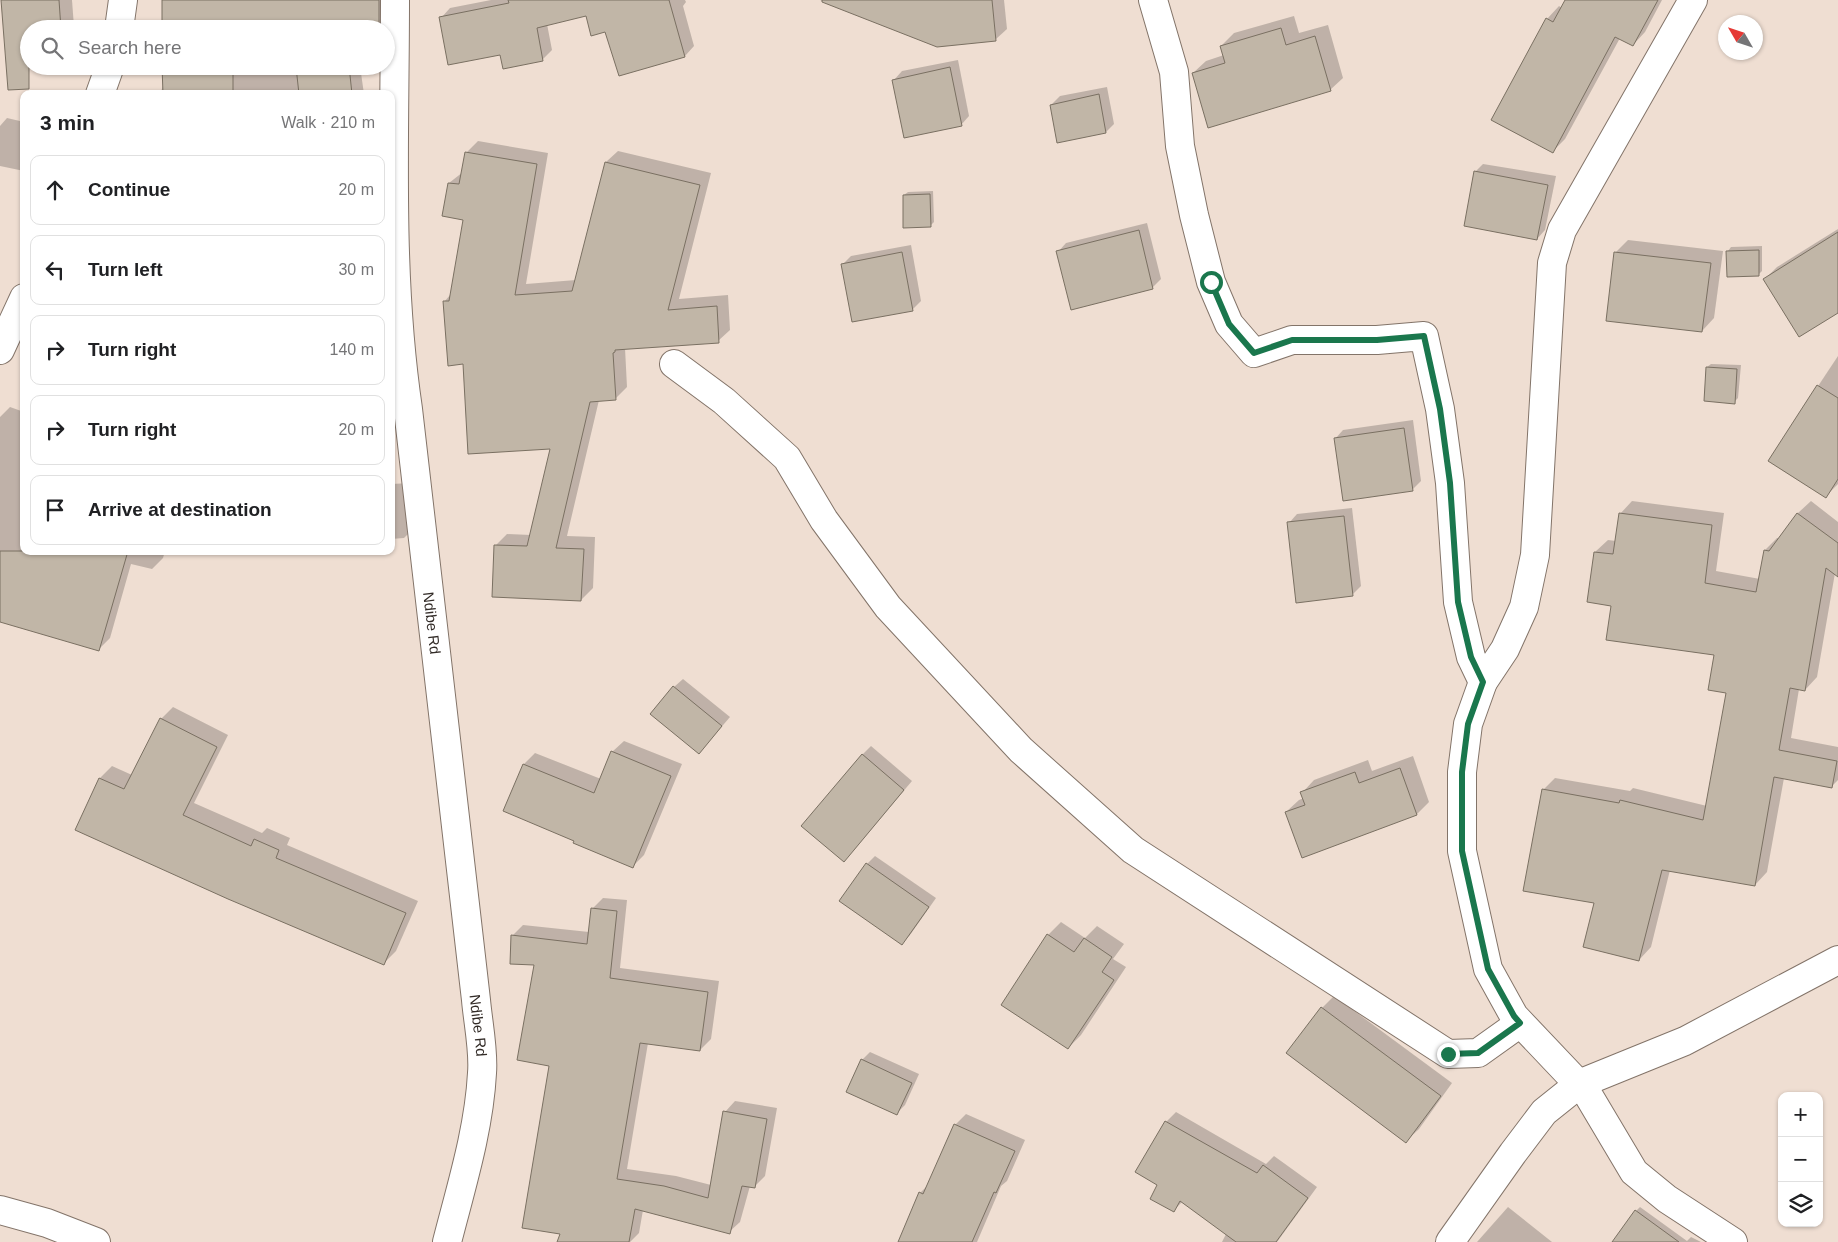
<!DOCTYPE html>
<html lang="en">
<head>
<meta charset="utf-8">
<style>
	:root { --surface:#fff; --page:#f2f2f2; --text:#202124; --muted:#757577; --line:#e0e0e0 }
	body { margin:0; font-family:Arial,sans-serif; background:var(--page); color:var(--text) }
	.controls { position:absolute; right:15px; bottom:15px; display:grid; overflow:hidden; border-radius:10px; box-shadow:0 1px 4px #0004 }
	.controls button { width:45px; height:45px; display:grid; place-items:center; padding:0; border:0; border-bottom:1px solid var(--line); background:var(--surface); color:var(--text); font:25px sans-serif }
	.compass { position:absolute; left:1718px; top:15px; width:45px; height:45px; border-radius:50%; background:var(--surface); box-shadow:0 1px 4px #0004; rotate:309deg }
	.stop { position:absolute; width:15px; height:15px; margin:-11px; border:4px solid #1a774d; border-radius:50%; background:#fff }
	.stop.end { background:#1a774d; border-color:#fff; box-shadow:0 1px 5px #0008 }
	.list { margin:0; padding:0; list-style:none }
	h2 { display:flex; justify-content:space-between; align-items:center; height:65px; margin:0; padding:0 20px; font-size:21px }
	h2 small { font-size:16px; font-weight:400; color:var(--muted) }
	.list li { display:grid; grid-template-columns:32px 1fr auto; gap:15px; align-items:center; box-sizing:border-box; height:70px; margin:0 10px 10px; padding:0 10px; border:1px solid var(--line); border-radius:10px }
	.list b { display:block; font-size:19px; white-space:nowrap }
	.list em { font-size:16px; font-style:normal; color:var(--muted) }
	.icon { flex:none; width:28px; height:28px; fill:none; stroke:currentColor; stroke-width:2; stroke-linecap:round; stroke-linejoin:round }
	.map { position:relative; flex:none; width:1838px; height:1242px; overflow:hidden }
	.search { position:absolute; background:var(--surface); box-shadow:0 1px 4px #0004; left:20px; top:20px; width:375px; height:55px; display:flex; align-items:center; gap:12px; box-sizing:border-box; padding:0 18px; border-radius:28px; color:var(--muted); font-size:19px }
	.panel { position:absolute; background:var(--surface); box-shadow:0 1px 4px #0004; left:20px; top:90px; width:375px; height:465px; border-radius:10px }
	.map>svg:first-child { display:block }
</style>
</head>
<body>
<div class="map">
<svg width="1838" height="1242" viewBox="0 0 1838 1242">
	<rect width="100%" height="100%" fill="#efded2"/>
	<!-- shadow -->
	<g fill="#0003">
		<path d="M 2,0 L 72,0 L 74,27 L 73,29 L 29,29 Z"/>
		<path d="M 163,0 L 390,0 L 390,15 L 379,26 Z"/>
		<path d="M 491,0 L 685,0 L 686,2 L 683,6 L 694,46 L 685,56 L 587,15 L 547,24 L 552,50 L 542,60 L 501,53 L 441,18 L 450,8 Z"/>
		<path d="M 820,0 L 1004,0 L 1007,29 L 996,39 L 937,46 Z"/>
		<path d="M 1566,0 L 1662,0 L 1645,32 L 1633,45 L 1620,38 L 1565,139 L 1552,152 L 1547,19 L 1559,6 L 1562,8 Z"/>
		<path d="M 1294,16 L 1299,33 L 1328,25 L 1343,78 L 1330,90 L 1193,73 L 1206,61 L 1224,55 L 1221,46 L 1234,33 Z"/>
		<path d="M 958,60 L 969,116 L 961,125 L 894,80 L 902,71 Z"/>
		<path d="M 138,66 L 360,66 L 364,94 L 160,94 L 170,68 L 138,68 Z"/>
		<path d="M 1107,87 L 1114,124 L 1106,132 L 1051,105 L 1060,96 Z"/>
		<path d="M 7,118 L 24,122 L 24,171 L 0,166 L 0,126 Z"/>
		<path d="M 478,141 L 548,153 L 526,284 L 576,280 L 606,162 L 618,151 L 711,173 L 679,299 L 728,295 L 730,330 L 718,341 L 625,348 L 627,387 L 615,399 L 599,400 L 567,536 L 595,537 L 593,588 L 581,600 L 496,545 L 507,534 L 531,535 L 551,448 L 464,363 L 444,302 L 451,294 L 464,219 L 449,183 L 463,172 L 466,153 Z"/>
		<path d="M 1483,164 L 1556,176 L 1545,230 L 1537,239 L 1475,172 Z"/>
		<path d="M 933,191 L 934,222 L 930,226 L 904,195 L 908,192 Z"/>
		<path d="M 1147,223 L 1161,279 L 1153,287 L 1072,308 L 1058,252 L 1066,243 Z"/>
		<path d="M 1838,229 L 1838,312 L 1765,279 L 1777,267 Z"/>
		<path d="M 1628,240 L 1723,251 L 1714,318 L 1702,331 L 1615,253 Z"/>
		<path d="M 911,245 L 921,301 L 912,310 L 843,264 L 851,256 Z"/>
		<path d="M 1762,246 L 1762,271 L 1758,275 L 1728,251 L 1731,247 Z"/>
		<path d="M 1838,356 L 1838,484 L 1826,496 L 1769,460 Z"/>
		<path d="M 1711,364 L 1741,365 L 1738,398 L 1734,402 L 1707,367 Z"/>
		<path d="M 10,407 L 24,412 L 24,551 L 165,551 L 163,558 L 152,569 L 131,564 L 110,638 L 98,650 L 0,620 L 0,417 Z"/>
		<path d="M 1413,420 L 1421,481 L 1413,489 L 1344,499 L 1335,439 L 1343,430 Z"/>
		<path d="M 412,483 L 415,527 L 404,538 L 391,539 L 391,484 Z"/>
		<path d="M 1632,501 L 1724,513 L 1716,571 L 1760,579 L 1765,550 L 1777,538 L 1780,538 L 1798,513 L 1811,501 L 1838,522 L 1838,575 L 1835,573 L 1817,677 L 1805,690 L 1799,689 L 1791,738 L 1838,747 L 1838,780 L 1831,787 L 1784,778 L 1767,872 L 1755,885 L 1670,870 L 1651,947 L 1639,960 L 1595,902 L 1543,790 L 1555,778 L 1630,791 L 1633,788 L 1707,806 L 1728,691 L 1716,654 L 1612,605 L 1595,552 L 1608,540 L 1616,541 L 1620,514 Z"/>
		<path d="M 1352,508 L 1361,586 L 1352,595 L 1289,523 L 1297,514 Z"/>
		<path d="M 683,679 L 730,717 L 699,753 L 674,687 Z"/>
		<path d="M 173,707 L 228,735 L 194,803 L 262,833 L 267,828 L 290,838 L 287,845 L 418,901 L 396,951 L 384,963 L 100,778 L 112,766 L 132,775 L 161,719 Z"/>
		<path d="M 624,741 L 682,764 L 644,855 L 633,866 L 505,810 L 524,764 L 535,753 L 601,779 L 612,752 Z"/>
		<path d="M 871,746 L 912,781 L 852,852 L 863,754 Z"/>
		<path d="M 1413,756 L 1429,802 L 1417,814 L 1303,857 L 1286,812 L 1299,800 L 1304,798 L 1302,793 L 1314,780 L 1368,760 L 1372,771 Z"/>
		<path d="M 875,856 L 936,898 L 910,935 L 902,943 L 867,864 Z"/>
		<path d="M 603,898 L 627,900 L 620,968 L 719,981 L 711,1039 L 700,1050 L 648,1043 L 627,1169 L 676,1176 L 711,1185 L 725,1112 L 735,1101 L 777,1108 L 765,1176 L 754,1187 L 750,1186 L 740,1222 L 729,1232 L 643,1210 L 639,1233 L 630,1242 L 558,1242 L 562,1233 L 551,1065 L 535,964 L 512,936 L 523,925 L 589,932 L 592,909 Z"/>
		<path d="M 1061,922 L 1085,938 L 1097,926 L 1124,944 L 1113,959 L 1126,967 L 1081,1035 L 1068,1048 L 1002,1004 L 1048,935 Z"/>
		<path d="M 1334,996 L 1452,1083 L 1419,1129 L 1406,1141 L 1322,1008 Z"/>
		<path d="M 870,1052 L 919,1074 L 905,1105 L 897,1113 L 862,1060 Z"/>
		<path d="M 1176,1112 L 1266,1164 L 1274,1156 L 1317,1187 L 1277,1242 L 1222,1242 L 1226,1234 L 1182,1202 L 1173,1211 L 1159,1184 L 1166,1122 Z"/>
		<path d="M 966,1114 L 1025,1140 L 1007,1181 L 1001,1186 L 977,1242 L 899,1242 L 920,1193 L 929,1184 L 955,1125 Z"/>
		<path d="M 1508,1207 L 1552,1242 L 1477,1242 Z"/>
		<path d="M 1640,1207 L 1687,1241 L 1691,1237 L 1701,1242 L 1622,1242 L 1636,1211 Z"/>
	</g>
	<!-- building -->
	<g fill="#c1b6a7" stroke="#7a7062">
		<path d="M 1,0 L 59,0 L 61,29 L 29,29 L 29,89 L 8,90 Z"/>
		<rect x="162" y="0" width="217" height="29"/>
		<path d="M 508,0 L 669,0 L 685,57 L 619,76 L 605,32 L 591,36 L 586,16 L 537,28 L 543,61 L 503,69 L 500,55 L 448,65 L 439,17 L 509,3 Z"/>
		<path d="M 822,0 L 992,0 L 996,41 L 937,47 L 822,2 Z"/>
		<path d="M 1565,0 L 1658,0 L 1633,46 L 1615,37 L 1553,153 L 1491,120 L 1546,18 L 1553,22 Z"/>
		<path d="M 1281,28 L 1286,45 L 1315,36 L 1331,91 L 1208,128 L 1192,73 L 1225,63 L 1220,46 Z"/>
		<path d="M 162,66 L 349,66 L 352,94 L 299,94 L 296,67 L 233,72 L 233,94 L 163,94 Z"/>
		<path d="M 950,67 L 962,126 L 904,138 L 892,80 Z"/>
		<path d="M 1099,94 L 1106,133 L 1057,143 L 1050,105 Z"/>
		<path d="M 465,152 L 537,164 L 515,295 L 572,291 L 605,162 L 700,185 L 668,310 L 717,306 L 719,343 L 615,350 L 615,352 L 613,353 L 616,400 L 590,402 L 556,548 L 584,549 L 581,601 L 492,597 L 494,545 L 527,546 L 550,449 L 468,454 L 463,364 L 448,366 L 443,301 L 449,301 L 463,220 L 442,216 L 448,183 L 459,184 Z"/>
		<path d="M 1474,171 L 1548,185 L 1537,240 L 1464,226 Z"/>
		<path d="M 930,194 L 931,227 L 903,228 L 903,195 Z"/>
		<path d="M 1139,230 L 1153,289 L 1071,310 L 1056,251 Z"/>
		<path d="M 1838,232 L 1838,313 L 1799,337 L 1763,279 Z"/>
		<path d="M 1759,250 L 1759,276 L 1727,277 L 1726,251 Z"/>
		<path d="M 902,252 L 913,311 L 852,322 L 841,264 Z"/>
		<path d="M 1614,252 L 1711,263 L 1702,332 L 1606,321 Z"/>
		<path d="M 1706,367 L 1737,369 L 1735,404 L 1704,401 Z"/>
		<path d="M 1817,385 L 1838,398 L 1838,479 L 1826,498 L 1768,461 Z"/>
		<path d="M 1404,428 L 1413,491 L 1343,501 L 1334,438 Z"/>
		<path d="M 1619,513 L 1712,525 L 1705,583 L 1756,592 L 1764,550 L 1769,551 L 1797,513 L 1838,543 L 1838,577 L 1826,568 L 1805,691 L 1790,688 L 1779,750 L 1837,761 L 1832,788 L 1774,777 L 1755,886 L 1662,870 L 1639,961 L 1583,947 L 1594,903 L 1523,891 L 1542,789 L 1619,803 L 1620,800 L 1703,820 L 1726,693 L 1708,690 L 1714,655 L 1606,640 L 1611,606 L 1587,602 L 1594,552 L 1613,554 Z"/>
		<path d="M 1344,516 L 1353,596 L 1296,603 L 1287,522 Z"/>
		<path d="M 0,551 L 128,551 L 99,651 L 0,622 Z"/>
		<path d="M 673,686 L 722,726 L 699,754 L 650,714 Z"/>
		<path d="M 160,718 L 217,747 L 183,815 L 251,846 L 254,839 L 279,850 L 276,858 L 406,913 L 384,965 L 228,899 L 75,830 L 99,778 L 124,789 Z"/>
		<path d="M 611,751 L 671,776 L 633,868 L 573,843 L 574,841 L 503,811 L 523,764 L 594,793 Z"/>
		<path d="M 862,754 L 904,790 L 844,862 L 801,826 Z"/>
		<path d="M 1400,768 L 1417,815 L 1302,858 L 1285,812 L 1305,805 L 1300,792 L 1355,772 L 1359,783 Z"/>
		<path d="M 866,863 L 929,907 L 902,945 L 839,901 Z"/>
		<path d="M 591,908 L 617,911 L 610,978 L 708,992 L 700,1051 L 640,1043 L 617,1179 L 664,1186 L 708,1198 L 723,1111 L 767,1119 L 755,1188 L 742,1186 L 730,1234 L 635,1209 L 629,1242 L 557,1242 L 560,1234 L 522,1228 L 549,1066 L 517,1060 L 534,965 L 510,964 L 511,935 L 587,944 Z"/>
		<path d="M 1047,934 L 1074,952 L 1084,938 L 1112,957 L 1102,972 L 1114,980 L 1068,1049 L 1001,1005 Z"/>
		<path d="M 1321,1007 L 1441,1096 L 1406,1143 L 1286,1053 Z"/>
		<path d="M 861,1059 L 912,1083 L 897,1115 L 846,1092 Z"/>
		<path d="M 1165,1121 L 1257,1173 L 1263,1165 L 1308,1198 L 1276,1242 L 1236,1242 L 1180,1201 L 1174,1212 L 1150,1199 L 1157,1185 L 1135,1172 Z"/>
		<path d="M 954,1124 L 1015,1151 L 996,1193 L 994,1192 L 972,1242 L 898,1242 L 919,1192 L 923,1194 Z"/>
		<path d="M 1635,1210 L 1679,1242 L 1612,1242 Z"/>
	</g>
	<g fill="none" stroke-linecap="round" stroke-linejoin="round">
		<!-- minor casing -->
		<g stroke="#837469" stroke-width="30">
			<g id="minor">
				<path d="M 1153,0 L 1174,72 L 1180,146 L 1194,215 L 1211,282 L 1229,324 L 1254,353 L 1292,340 L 1377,340 L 1424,336 L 1440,409 L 1450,483 L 1458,602 L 1471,657 L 1483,682"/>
				<path d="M 1693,0 L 1562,230 L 1552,263 L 1535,555 L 1524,607 L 1505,649 L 1483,682 L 1468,724 L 1462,772 L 1462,851 L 1488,969 L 1514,1016 L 1587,1093 L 1634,1172 L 1667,1199 L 1733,1242"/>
				<path d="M 119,29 L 123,0"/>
				<path d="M 100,94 L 110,66"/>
				<path d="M 0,350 L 24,298"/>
				<path d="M 674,364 L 724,401 L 787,458 L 824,520 L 888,607 L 1021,750 L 1133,850 L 1448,1054 L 1478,1053 L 1520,1023"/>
				<path d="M 1450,1242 L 1513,1153 L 1544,1112 L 1579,1084 L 1685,1041 L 1838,960"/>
			</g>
		</g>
		<!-- tertiary casing -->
		<g stroke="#837469" stroke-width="30">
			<g id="tertiary">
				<path id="s1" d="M 395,0 C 395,136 388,274 408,409 L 476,1000 C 478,1023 484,1051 482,1073 C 479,1130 461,1187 447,1242"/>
				<path d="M 0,1210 L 47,1223 L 96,1242"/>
			</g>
		</g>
		<!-- minor -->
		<use href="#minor" stroke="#fff" stroke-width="28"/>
		<!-- tertiary -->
		<use href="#tertiary" stroke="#fff" stroke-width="28"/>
	</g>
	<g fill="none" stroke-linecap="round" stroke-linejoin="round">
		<!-- route -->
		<path stroke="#1a774d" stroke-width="6" d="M 1211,282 L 1229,324 L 1254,353 L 1292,340 L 1377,340 L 1424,336 L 1440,409 L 1450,483 L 1458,602 L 1471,657 L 1483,682 L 1468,724 L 1462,772 L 1462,851 L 1488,969 L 1514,1016 L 1520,1023 L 1478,1053 L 1448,1054"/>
	</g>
	<g text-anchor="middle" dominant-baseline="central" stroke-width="4" stroke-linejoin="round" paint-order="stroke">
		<!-- street labels -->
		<g font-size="15" fill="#332c28" stroke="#fcebdf">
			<text stroke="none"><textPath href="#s1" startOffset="625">Ndibe Rd</textPath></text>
			<text stroke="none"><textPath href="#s1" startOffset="1030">Ndibe Rd</textPath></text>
		</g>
	</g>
</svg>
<div class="controls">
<button>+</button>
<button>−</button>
<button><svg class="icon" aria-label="layers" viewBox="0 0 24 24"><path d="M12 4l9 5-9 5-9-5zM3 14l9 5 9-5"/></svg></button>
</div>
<svg class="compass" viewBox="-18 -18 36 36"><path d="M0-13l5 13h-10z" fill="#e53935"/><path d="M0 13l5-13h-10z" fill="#757577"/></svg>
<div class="stop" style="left:1211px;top:282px"></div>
<div class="stop end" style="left:1448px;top:1054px"></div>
<div class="search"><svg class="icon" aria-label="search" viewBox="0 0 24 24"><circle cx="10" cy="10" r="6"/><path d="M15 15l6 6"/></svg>Search here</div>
<section class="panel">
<h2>3 min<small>Walk · 210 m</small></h2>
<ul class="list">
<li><svg class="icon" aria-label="ahead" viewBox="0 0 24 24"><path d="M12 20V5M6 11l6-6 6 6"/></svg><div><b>Continue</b></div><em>20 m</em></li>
<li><svg class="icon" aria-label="left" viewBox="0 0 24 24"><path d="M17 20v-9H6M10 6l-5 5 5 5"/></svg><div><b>Turn left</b></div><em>30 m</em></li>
<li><svg class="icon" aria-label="right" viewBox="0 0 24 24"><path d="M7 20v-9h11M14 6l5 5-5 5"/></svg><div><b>Turn right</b></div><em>140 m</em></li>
<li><svg class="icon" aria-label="right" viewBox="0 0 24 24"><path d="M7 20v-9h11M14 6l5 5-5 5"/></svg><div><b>Turn right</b></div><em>20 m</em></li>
<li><svg class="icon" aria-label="arrive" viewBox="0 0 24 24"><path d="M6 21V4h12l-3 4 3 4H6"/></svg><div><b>Arrive at destination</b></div></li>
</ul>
</section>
</div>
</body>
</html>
